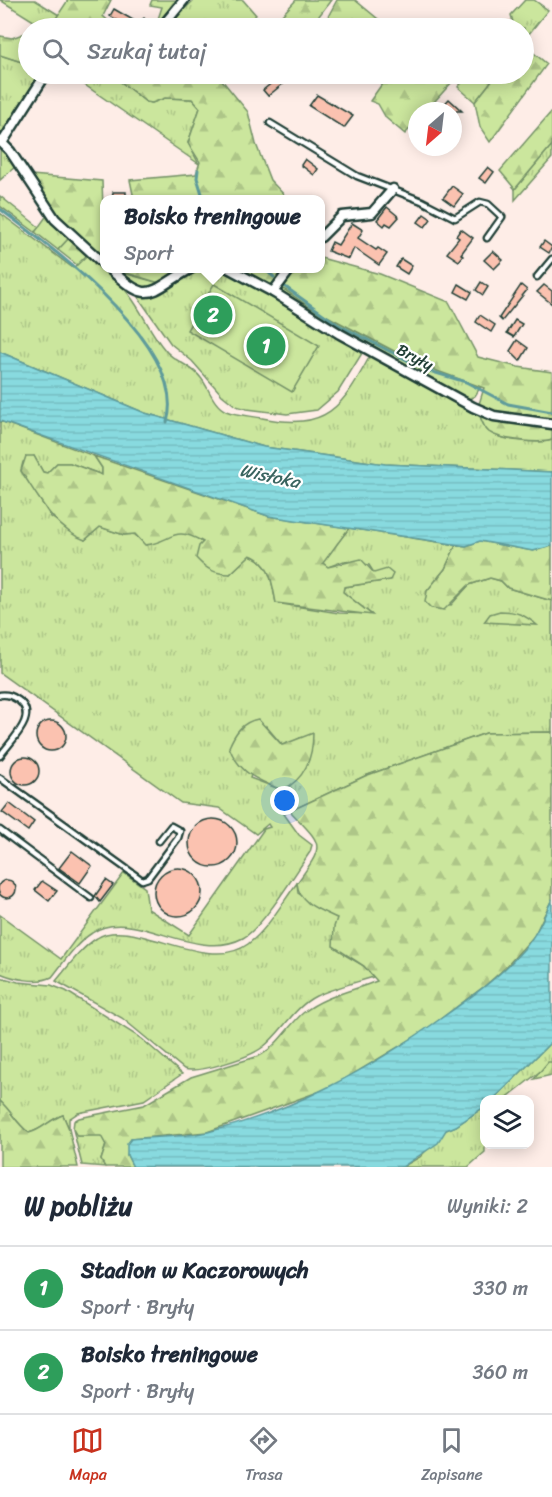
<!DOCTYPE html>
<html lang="pl">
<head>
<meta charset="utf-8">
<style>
	:root { --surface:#fff; --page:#f6f6f7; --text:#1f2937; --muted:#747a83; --line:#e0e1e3; --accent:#c8321e }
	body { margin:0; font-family:Sriracha,sans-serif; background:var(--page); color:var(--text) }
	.controls { position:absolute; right:18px; bottom:18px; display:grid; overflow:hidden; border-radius:12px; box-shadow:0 3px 15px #0003 }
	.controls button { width:54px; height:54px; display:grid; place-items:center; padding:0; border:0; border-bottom:2px solid var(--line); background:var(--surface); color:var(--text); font:30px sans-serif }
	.compass { position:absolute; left:408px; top:102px; width:54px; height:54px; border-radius:50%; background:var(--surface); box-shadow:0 3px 15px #0003; rotate:208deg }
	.you { position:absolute; left:285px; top:801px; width:21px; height:21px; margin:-15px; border:4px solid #fff; border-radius:50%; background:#1a73e8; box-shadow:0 0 0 9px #1a73e833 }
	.badge { display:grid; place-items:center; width:39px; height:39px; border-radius:50%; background:var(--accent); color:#fff; font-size:20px; font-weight:700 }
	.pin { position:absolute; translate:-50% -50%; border:3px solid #fff; box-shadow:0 2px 6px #0006 }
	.popup { position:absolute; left:100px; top:195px; width:225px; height:78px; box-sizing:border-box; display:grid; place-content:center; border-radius:12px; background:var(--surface); filter:drop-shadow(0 2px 4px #0005); font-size:20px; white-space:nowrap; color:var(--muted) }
	.popup b { font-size:22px; color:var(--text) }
	.popup::after { content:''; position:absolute; left:50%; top:100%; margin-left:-12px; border:12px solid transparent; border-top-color:var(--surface) }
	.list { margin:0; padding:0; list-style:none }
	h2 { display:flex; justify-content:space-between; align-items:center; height:78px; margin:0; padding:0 24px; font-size:26px }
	h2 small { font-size:20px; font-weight:400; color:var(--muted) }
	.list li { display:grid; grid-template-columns:39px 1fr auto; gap:18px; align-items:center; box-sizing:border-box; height:84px; padding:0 24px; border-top:2px solid var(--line) }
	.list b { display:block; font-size:22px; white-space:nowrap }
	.list p { margin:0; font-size:20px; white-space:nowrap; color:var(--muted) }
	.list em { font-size:20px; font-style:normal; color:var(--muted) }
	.icon { flex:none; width:33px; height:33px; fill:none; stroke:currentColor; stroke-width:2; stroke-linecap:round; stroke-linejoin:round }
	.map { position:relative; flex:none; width:552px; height:1167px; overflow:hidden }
	.search { position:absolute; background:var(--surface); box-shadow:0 3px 15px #0003; left:18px; right:18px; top:18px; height:66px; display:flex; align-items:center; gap:15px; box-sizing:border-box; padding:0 21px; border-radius:33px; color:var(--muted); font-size:22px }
	.sheet { height:246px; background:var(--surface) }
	nav { display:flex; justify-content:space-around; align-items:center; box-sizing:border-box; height:84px; border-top:2px solid var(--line); background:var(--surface); font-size:16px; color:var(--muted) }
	nav a { display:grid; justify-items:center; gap:3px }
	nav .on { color:var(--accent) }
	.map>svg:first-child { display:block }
</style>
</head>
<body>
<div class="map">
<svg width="552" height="1167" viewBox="0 0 552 1167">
	<defs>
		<pattern id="grass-tufts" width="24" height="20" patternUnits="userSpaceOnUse" patternTransform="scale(1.5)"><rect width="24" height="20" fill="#cbe69d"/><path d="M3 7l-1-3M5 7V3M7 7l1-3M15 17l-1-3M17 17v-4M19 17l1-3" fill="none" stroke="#aec688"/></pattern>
		<pattern id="forest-firs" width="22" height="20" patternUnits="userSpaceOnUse" patternTransform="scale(1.5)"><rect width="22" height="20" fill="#cbe69d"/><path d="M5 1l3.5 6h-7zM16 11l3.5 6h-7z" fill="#aec688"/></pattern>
		<pattern id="water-rules" width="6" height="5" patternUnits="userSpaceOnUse" patternTransform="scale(1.5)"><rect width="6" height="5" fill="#88dadf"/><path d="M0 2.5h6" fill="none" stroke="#75bcc0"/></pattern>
	</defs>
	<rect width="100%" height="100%" fill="#feede7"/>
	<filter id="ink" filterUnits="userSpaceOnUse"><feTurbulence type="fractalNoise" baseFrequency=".0167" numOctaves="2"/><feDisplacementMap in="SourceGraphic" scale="12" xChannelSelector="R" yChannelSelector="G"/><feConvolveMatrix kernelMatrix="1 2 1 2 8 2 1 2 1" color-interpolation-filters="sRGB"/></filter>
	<g filter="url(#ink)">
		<!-- grass -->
		<g fill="url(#grass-tufts)" stroke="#759268" stroke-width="1.5" fill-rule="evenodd">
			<path d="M 0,0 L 35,0 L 59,15 L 53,23 L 43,27 Z"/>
			<path d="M 194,0 L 243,0 L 256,15 L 241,28 L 184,28 L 183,25 L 171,22 Z"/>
			<path d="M 525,0 L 534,0 L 548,10 L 524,40 L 524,28 L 507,28 L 513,22 L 511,15 Z"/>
			<path d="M 0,55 L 28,64 L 28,74 L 41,74 L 0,136 Z"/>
			<path d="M 69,74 L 111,74 L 146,102 L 152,103 L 165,98 L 192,99 L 200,108 L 188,143 L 199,164 Z"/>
			<path d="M 469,74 L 497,74 L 475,102 L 458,87 Z"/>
			<path d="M 552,145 L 552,158 L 515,200 L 515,189 Z"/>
			<path d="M 0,147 L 16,166 L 0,180 Z"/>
			<path d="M 0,213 L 73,268 L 88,254 C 102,268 119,281 130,296 C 143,313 151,334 165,350 C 174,362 192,365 201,378 C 209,388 213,405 226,411 C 236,415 251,416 262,418 C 327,431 342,408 371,354 L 480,416 C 482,422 484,428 489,432 C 500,441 540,444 552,440 L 552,472 L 385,464 L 264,447 L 145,413 L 0,352 Z"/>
			<path d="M 48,214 L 70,237 L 58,250 L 35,232 Z"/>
			<path d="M 201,269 L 225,269 L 255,284 L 364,350 L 338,392 L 317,410 L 287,414 L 247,409 L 236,406 L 222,395 L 192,361 L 171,344 L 138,297 Z"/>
			<path d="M 116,271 L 163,284 L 153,289 L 138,290 Z"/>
			<path d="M 281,287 L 308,306 L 421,365 L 481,386 L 475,396 L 467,400 L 335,329 L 281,292 Z"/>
			<path d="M 0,421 L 94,456 L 102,468 L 102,475 L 70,463 L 57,463 L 47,473 L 43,472 L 34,456 L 23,462 L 21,470 L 51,517 L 85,540 L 100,527 L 124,535 L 134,534 L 146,545 C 156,544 162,539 171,534 C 194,522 218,560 230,574 L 250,555 C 271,563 272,583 276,603 L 339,613 L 371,614 L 343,592 L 344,587 L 390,580 L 374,573 L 369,565 L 344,561 L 328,567 L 322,563 L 349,528 L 456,545 L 445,569 L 427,591 L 451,605 L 469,585 L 490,578 L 501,581 L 508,588 L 552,601 L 552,732 L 486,733 L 365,776 L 284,814 L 299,835 L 312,845 L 310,852 C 296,872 263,927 243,938 C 194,964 132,905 92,933 C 76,943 64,962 52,977 C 38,984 14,979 0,973 L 0,915 L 61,959 L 124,873 L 145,888 L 148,909 L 189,935 L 264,829 L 270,827 L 268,824 L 256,834 L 219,808 L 181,803 L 0,673 ZM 266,726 L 282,745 L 291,743 L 300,738 L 306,768 L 283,793 L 282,790 L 250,778 Z"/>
			<path d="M 297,883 L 298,893 L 337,918 L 345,955 L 364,966 L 373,977 C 354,983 334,988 316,996 C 294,1007 282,1032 263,1047 C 250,1057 199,1074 184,1069 L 122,1018 L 56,981 C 68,967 81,948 97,938 C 131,915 207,975 248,944 C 268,929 282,903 297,883 Z"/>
			<path d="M 0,977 L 18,982 L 51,985 L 66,991 L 142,1039 L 182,1074 L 144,1100 L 78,1113 L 69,1119 L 69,1129 L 63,1115 C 50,1119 42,1130 29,1133 C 16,1123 12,1112 0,1101 Z"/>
			<path d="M 552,1041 L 552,1062 L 505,1099 L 493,1100 Z"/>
			<path d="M 484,1107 L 485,1152 L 468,1167 L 402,1167 L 420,1157 L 446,1130 L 456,1126 Z"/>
			<path d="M 73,1129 L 77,1136 L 101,1135 L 106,1145 L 101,1160 L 105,1167 L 82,1165 Z"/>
		</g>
		<!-- forest -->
		<g fill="url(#forest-firs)" stroke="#759268" stroke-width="1.5">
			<path d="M 68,0 L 111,0 L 103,16 L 116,28 L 39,28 L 53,23 Z"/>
			<path d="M 152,0 L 180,0 L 160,25 L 148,28 L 158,19 L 162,7 L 150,5 Z"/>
			<path d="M 296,0 L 331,0 L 310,28 L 270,28 Z"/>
			<path d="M 337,0 L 355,0 L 389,28 L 324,28 L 323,26 Z"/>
			<path d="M 28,32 L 28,64 L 0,55 L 0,36 L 12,38 Z"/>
			<path d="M 524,45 L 547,64 L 490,142 L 480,127 L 475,102 L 497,74 L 524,74 Z"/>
			<path d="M 111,74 L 217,74 L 248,112 L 256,144 L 270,180 L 288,199 L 134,199 L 130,180 L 196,174 L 200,162 L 188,143 L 200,108 L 192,99 L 165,98 L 152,103 L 146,102 Z"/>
			<path d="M 389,74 L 442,74 L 452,82 L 426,111 L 417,111 L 417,121 L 405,134 L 386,118 L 378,104 L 370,101 Z"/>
			<path d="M 552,111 L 552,145 L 515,189 L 500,171 Z"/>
			<path d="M 31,175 L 102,181 L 105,262 L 57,218 Z"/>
			<path d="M 0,196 L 39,227 L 35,232 L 0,206 Z"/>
			<path d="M 70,237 L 88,254 L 77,265 L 58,250 Z"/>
			<path d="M 321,258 L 380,274 L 449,302 L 478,357 L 518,367 L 552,372 L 552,421 L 484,410 L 479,404 L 484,388 L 421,365 L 308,306 L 281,287 L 296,269 L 321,268 Z"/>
			<path d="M 113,269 L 188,269 L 163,284 Z"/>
			<path d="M 235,269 L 287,269 L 272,286 Z"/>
			<path d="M 480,416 L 552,427 L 552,440 C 540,444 500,440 489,432 C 484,428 482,422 480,416 Z"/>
			<path d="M 26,456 L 34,456 L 43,472 L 47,473 L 57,463 L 70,463 L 102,475 L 102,468 L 94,456 L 268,516 L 349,528 L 323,563 L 328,567 L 361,559 L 374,573 L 387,569 L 393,574 L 390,580 L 344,587 L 343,592 L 372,615 L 276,603 C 272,583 271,563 250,555 L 230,574 C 215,574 206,569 196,558 L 199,546 L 203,542 C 172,524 173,542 145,545 L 135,534 L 124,535 L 100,527 L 85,540 C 54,529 38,496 21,471 Z"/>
			<path d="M 480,541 L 533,551 L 552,546 L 552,601 L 508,588 L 501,581 L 490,578 L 469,585 L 444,610 L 431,608 L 425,602 L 427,591 L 445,569 L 456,545 L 466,546 Z"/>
			<path d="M 500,611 C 516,611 525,615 537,625 L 484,622 L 490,614 Z"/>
			<path d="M 258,719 L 282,745 L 313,733 C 313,757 305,780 282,790 C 257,780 239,773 229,747 C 235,733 242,722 258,719 Z"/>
			<path d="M 552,732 L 552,899 L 534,936 L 505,968 L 486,985 L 423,1032 L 332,1087 L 207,1132 L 131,1139 L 127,1155 L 133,1167 L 105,1167 L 101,1160 L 106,1145 L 101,1136 L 77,1136 L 73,1129 L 74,1121 L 79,1118 L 144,1105 L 191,1077 L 259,1056 C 277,1047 288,1026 303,1013 C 324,996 352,991 377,981 L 364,966 L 333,946 L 334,927 L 337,918 C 320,910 299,904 297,883 C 326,843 323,846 290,811 L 365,776 L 486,733 Z"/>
			<path d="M 548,1062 L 552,1062 L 552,1075 L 534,1079 Z"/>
			<path d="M 0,1101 C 12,1112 16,1123 29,1133 C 42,1130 50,1119 63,1115 L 69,1129 L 78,1167 L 0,1167 Z"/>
		</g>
		<!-- pitch -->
		<path fill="#cbe69d" stroke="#759268" stroke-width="1.5" d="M 214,284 L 319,346 L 292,392 L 187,330 Z"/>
		<!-- water -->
		<g fill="url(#water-rules)" stroke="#5e9b9b" stroke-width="1.5">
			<path d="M 0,352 L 145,413 L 264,447 L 385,464 L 552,472 L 552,546 L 533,551 L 480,541 L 466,546 L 268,516 L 0,421 Z"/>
			<path d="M 552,899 L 552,1041 L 501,1092 L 493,1099 L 484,1100 L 484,1107 L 456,1126 L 446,1130 L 438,1143 L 402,1167 L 133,1167 L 127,1155 L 127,1144 L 131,1139 C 156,1137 183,1137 208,1132 C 294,1111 371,1068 443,1017 C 471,997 500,977 523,950 C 536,936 544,917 552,899 Z"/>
		</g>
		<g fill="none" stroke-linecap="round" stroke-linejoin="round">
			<!-- stream -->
			<g stroke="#5e9b9b" stroke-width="3">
				<path d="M 198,170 L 197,178 L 204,200"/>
				<path d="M 0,209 C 52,248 189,347 167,422"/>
				<path d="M 263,268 L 274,277"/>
				<path d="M 284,286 L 337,324 L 426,370 L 466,382 L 508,404 L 552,412"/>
			</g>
		</g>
		<!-- building -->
		<g fill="#fbc2b0" stroke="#1f3d34" stroke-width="1.5">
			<path d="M 114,9 L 138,23 L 144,18 L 149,24 L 145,27 L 147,28 L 131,28 L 110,16 Z"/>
			<path d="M 279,77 L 284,83 L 268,96 L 263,90 Z"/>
			<path d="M 317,95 L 353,116 L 344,128 L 309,106 Z"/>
			<path d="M 449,99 L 462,111 L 438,111 Z"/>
			<path d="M 305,159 L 318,169 L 314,175 L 301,165 Z"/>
			<path d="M 488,167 L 494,172 L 486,183 L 479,178 Z"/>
			<path d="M 452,186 L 463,194 L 454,206 L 443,198 Z"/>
			<path d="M 113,192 L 126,192 L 126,200 L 112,200 Z"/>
			<path d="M 387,207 L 399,217 L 391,226 L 386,223 L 384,226 L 377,220 Z"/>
			<path d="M 424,214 L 431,219 L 425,227 L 418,222 Z"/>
			<path d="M 352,223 L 363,230 L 358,238 L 376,250 L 378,248 L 387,254 L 379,265 L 354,248 L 349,259 L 328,251 L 332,242 L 338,245 Z"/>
			<path d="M 461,229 L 473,238 L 461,254 L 463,256 L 459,261 L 447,253 L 459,238 L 456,236 Z"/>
			<path d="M 544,241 L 552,247 L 549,253 L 540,247 Z"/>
			<path d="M 493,251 L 503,260 L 494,269 L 484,260 Z"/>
			<path d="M 401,259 L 412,266 L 407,274 L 396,267 Z"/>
			<path d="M 481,282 L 488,287 L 483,295 L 476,290 Z"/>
			<path d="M 459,284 L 472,292 L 468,299 L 455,292 Z"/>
			<path d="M 521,285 L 527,290 L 502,321 L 499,318 Z"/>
			<path d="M 544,285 L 552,291 L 552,304 L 537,292 Z"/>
			<path d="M 480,315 L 495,325 L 491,332 L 476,322 Z"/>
			<path d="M 515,320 L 522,324 L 514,337 L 507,333 Z"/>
			<path d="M 517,340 L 528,348 L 520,361 L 510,351 Z"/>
			<circle cx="51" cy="736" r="15"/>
			<circle cx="25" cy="771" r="14"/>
			<path d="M 9,803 L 34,822 L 28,831 L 2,812 Z"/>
			<circle cx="213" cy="843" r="24"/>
			<path d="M 72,851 L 92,866 L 80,883 L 59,868 Z"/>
			<circle cx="178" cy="892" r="24"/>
			<path d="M 106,880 L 113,885 L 100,902 L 95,896 Z"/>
			<circle cx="7" cy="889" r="9"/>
			<path d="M 42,881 L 57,891 L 49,901 L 35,890 Z"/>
		</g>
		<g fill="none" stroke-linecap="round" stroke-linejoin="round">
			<!-- service casing -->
			<g stroke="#1f3d34" stroke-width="9">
				<g id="service">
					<path d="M 270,123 L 357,176 L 422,201 L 455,218 L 480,202 L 488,204 L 502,217 L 487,238"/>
					<path d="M 537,277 L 552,259"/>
					<path d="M 0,695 C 8,694 12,696 18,700 C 40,716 11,740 0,756"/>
					<path d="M 0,778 L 142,880 L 148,878 L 178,838 L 180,831 L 171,826 L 159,841"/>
					<path d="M 0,830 L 91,898"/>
				</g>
			</g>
			<!-- minor casing -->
			<g stroke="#1f3d34" stroke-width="13">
				<g id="minor">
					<path d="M 161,28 L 184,0"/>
					<path d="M 0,141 L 10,151 L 55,219 L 105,265"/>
					<path d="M 2,143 L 46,74"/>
					<path d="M 321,237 L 342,216 L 372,213 L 393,189"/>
					<path d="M 109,268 C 151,308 149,291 192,268"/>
					<path d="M 228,268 L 273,292 L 340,334 L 473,407 L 494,416 L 552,424"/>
					<path d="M 273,292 L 291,268"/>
				</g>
			</g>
			<!-- service -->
			<use href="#service" stroke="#fff" stroke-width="4.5"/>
			<!-- minor -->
			<use href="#minor" stroke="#fff" stroke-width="8"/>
		</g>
	</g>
	<g text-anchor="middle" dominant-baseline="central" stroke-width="4.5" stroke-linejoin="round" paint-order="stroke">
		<!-- street labels -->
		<g font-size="16" fill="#1f3d34" stroke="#fff">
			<text transform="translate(415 357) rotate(28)">Bryły</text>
		</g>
		<!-- water labels -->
		<g font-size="18" font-style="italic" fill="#39645f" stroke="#fff">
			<text transform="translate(270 476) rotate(12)">Wisłoka</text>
		</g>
	</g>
</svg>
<div class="controls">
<button><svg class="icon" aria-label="layers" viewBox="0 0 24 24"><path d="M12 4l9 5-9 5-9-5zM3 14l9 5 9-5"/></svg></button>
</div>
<svg class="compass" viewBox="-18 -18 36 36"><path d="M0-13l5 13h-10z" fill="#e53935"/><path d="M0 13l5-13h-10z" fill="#747a83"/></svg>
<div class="you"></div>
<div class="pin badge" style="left:266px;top:346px;background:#2e9e5b">1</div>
<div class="pin badge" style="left:213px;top:315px;background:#2e9e5b">2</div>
<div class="popup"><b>Boisko treningowe</b>Sport</div>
<div class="search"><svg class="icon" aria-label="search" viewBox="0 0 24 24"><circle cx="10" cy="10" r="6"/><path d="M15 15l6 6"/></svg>Szukaj tutaj</div>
</div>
<section class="sheet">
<h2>W pobliżu<small>Wyniki: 2</small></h2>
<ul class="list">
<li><span class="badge" style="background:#2e9e5b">1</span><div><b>Stadion w Kaczorowych</b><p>Sport · Bryły</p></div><em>330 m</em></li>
<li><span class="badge" style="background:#2e9e5b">2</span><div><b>Boisko treningowe</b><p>Sport · Bryły</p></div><em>360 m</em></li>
</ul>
</section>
<nav>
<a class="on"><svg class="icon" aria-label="map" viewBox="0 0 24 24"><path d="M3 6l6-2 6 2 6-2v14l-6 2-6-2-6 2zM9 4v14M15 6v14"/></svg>Mapa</a>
<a><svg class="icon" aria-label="directions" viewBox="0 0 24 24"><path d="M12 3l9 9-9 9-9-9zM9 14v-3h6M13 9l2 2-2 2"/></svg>Trasa</a>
<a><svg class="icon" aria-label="saved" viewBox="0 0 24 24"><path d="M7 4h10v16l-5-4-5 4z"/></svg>Zapisane</a>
</nav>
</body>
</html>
